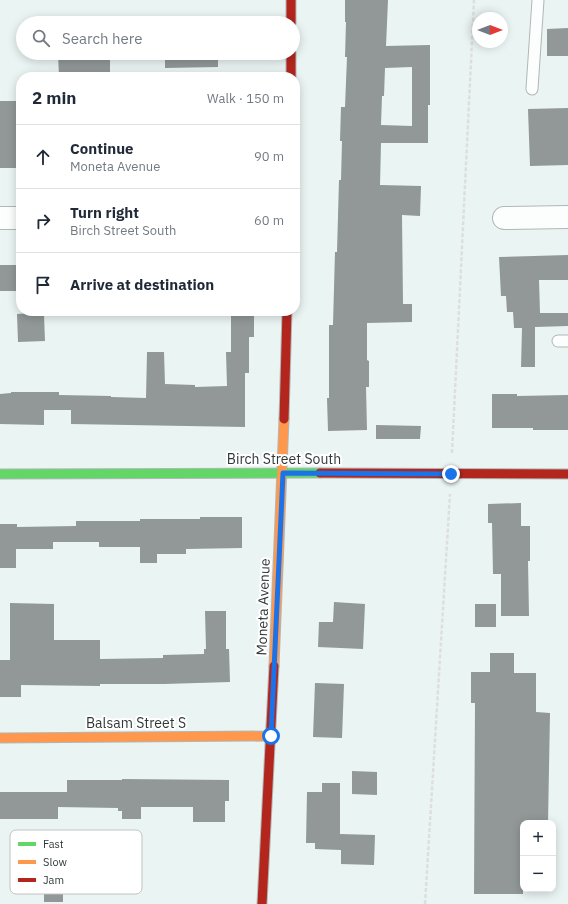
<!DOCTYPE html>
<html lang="en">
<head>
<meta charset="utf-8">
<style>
	:root { --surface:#fff; --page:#f6f6f7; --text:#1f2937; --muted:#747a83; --line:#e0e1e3 }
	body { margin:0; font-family:"IBM Plex Sans",sans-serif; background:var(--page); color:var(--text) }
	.controls { position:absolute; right:12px; bottom:12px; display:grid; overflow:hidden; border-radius:8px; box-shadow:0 2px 10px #0003 }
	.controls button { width:36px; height:36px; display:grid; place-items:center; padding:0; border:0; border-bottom:1px solid var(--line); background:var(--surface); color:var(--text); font:20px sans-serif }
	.compass { position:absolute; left:472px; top:12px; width:36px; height:36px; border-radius:50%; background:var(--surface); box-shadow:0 2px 10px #0003; rotate:90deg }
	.stop { position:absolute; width:12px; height:12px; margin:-9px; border:3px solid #1a73e8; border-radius:50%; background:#fff }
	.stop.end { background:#1a73e8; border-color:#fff; box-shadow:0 1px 4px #0008 }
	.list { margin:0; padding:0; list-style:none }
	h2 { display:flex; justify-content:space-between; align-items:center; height:52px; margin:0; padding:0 16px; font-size:17px }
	h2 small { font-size:13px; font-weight:400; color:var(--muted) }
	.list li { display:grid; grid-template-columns:26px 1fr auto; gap:12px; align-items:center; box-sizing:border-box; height:64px; padding:0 16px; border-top:1px solid var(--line) }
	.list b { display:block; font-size:15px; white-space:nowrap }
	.list p { margin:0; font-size:13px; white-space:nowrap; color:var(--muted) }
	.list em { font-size:13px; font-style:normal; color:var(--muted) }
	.icon { flex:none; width:22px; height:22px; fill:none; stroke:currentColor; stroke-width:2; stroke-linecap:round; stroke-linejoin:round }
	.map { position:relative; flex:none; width:568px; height:904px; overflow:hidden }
	.search { position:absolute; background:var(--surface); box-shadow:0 2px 10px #0003; left:16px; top:16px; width:284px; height:44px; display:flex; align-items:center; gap:10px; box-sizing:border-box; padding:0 14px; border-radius:22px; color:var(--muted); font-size:15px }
	.panel { position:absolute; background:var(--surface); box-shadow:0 2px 10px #0003; left:16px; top:72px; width:284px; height:244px; border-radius:16px }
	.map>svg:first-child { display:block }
</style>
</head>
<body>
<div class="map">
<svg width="568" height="904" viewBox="0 0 568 904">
	<rect width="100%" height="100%" fill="#eaf4f2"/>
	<!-- building -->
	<g fill="#919897" fill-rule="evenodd">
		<path d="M 345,0 L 388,0 L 386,46 L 430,45 L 430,105 L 428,105 L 428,143 L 381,143 L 380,185 L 421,186 L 420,216 L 402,215 L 403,304 L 412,304 L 412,322 L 367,323 L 367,360 L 369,361 L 369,387 L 366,387 L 367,430 L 328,431 L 327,398 L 329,398 L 329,325 L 333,325 L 335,252 L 337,252 L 339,180 L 341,180 L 342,141 L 340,141 L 341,107 L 345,107 L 347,57 L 345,57 L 346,22 L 345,22 ZM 412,67 L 412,126 L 381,125 L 382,96 L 384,96 L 385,68 Z"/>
		<path d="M 568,28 L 568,56 L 547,56 L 547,29 Z"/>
		<path d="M 58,53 L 110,53 L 110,77 L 59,77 Z"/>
		<path d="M 165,53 L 218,53 L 218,67 L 165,68 Z"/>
		<path d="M 0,101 L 19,101 L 21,168 L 0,168 Z"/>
		<path d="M 568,108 L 568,165 L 530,166 L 528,109 Z"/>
		<path d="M 568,255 L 568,280 L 539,280 L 540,313 L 568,313 L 568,326 L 535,327 L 535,367 L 521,367 L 522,328 L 514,328 L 513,312 L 507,312 L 506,296 L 501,296 L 499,257 Z"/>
		<path d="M 0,265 L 16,265 L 16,267 L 21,266 L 21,291 L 0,291 Z"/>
		<path d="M 231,311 L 254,311 L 254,337 L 249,337 L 249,373 L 245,373 L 245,427 L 71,424 L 71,410 L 44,410 L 44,425 L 0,424 L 0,394 L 11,393 L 11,392 L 59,392 L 59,395 L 111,396 L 111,397 L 146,398 L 147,352 L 164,352 L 165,384 L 195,385 L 195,387 L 227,386 L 226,352 L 231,352 Z"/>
		<path d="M 34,313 L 35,316 L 44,315 L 45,341 L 18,342 L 17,314 Z"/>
		<path d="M 492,394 L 517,394 L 517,396 L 568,395 L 568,430 L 533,430 L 533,428 L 492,428 Z"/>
		<path d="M 376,425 L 421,426 L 420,439 L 376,439 Z"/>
		<path d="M 521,503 L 521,526 L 530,526 L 530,561 L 528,561 L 529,616 L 501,616 L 501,574 L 493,574 L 492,523 L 488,523 L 488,504 Z"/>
		<path d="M 200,517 L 242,517 L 242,548 L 186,549 L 186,554 L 157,554 L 157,563 L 140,563 L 140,547 L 99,547 L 99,542 L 53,542 L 53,549 L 16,549 L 16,568 L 0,568 L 0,524 L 17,524 L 17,527 L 76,526 L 76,521 L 140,521 L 140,519 L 200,519 Z"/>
		<path d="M 334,602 L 365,604 L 363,649 L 318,647 L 319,622 L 333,622 Z"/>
		<path d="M 10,603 L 54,604 L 54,640 L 100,640 L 100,659 L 163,658 L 163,655 L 204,654 L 204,649 L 206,649 L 205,611 L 226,611 L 226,649 L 229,649 L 230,682 L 164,684 L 100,684 L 100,686 L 21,685 L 21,697 L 0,697 L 0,660 L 10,660 Z"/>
		<rect x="475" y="604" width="21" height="23"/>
		<path d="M 490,653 L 514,653 L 514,673 L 536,673 L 536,712 L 550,713 L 548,823 L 523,823 L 523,894 L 474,894 L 475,703 L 471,703 L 471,672 L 490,672 Z"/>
		<path d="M 315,683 L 344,684 L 342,738 L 313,737 Z"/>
		<path d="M 352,771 L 377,772 L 377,795 L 352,794 Z"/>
		<path d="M 122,779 L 229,780 L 229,801 L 225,801 L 225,822 L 193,822 L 193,807 L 141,807 L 141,819 L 122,819 L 122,811 L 118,811 L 118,808 L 58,807 L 58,819 L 0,819 L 0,792 L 67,792 L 67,780 L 122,780 Z"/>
		<path d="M 322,783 L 340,783 L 340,834 L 375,835 L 374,865 L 341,864 L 341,850 L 315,849 L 315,843 L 306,843 L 307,792 L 322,792 Z"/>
		<rect x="44" y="878" width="19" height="24"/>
	</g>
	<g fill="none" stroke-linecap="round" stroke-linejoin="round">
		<!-- lane casing -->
		<g stroke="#b0b8b7" stroke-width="13">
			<g id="lane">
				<path d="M 532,89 L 538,0"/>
				<path d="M 558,341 L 568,341"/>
			</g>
		</g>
		<!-- street casing -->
		<g stroke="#b0b8b7" stroke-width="24">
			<g id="street">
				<path d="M 0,218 L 21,218"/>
				<path d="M 504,218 L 568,217"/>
			</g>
		</g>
		<!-- fast casing -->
		<g stroke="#b0b8b7" stroke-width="11">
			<path id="fast" d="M 0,474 L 320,473"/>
		</g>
		<!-- slow casing -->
		<g stroke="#b0b8b7" stroke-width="11">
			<g id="slow">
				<path d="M 274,666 L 284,419"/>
				<path d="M 0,738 L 271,736"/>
			</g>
		</g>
		<!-- jam casing -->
		<g stroke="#b0b8b7" stroke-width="11">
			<g id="jam">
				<path d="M 291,0 L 291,23"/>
				<path d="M 291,53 L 291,77"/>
				<path d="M 284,419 L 287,311"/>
				<path d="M 320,473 L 568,474"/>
				<path d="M 262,904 L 274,666"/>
			</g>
		</g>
		<!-- path -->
		<g stroke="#dcdfde" stroke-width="2.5" stroke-dasharray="4 2" stroke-linecap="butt">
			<path d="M 452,453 L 474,0"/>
			<path d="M 425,904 L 450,494"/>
		</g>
		<!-- lane -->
		<use href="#lane" stroke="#fcfdfd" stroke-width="11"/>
		<!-- street -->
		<use href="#street" stroke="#fcfdfd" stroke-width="22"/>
		<!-- fast -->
		<use href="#fast" stroke="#63d668" stroke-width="9"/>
		<!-- slow -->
		<use href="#slow" stroke="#ff974d" stroke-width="9"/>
		<!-- jam -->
		<use href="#jam" stroke="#b3261e" stroke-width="9"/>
	</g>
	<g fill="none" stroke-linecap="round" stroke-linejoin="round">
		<!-- route -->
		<path stroke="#1a73e8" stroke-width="5" d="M 271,736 L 283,473 L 451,474"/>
	</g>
	<g text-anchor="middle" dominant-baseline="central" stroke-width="4" stroke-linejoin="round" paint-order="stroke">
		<!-- street labels -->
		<g font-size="14" fill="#313938" stroke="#fff">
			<text x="284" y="459">Birch Street South</text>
			<text transform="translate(263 607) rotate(-88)">Moneta Avenue</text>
			<text x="136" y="723">Balsam Street S</text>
		</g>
	</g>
	<!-- legend -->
	<rect x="10" y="830" width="132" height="64" rx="6" fill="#fff" stroke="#c1c4c3" stroke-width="1"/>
	<rect x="18" y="842" width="18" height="4" fill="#63d668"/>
	<rect x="18" y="860" width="18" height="4" fill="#ff974d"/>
	<rect x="18" y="878" width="18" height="4" fill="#b3261e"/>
	<g font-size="11" fill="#313938">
		<text x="43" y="848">Fast</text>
		<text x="43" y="866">Slow</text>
		<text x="43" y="884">Jam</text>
	</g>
</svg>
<div class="controls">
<button>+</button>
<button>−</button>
</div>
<svg class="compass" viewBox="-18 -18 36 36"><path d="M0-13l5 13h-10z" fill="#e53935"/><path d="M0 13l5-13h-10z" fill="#747a83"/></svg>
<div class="stop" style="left:271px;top:736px"></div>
<div class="stop end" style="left:451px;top:474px"></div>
<div class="search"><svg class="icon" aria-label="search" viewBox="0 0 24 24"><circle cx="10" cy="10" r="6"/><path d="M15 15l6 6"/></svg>Search here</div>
<section class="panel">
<h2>2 min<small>Walk · 150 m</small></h2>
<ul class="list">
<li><svg class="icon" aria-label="ahead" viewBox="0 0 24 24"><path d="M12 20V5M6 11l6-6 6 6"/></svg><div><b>Continue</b><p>Moneta Avenue</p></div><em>90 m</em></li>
<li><svg class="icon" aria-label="right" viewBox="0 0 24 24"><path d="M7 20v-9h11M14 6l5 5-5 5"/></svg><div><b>Turn right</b><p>Birch Street South</p></div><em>60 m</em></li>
<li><svg class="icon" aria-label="arrive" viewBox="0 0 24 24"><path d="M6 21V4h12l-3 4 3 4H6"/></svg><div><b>Arrive at destination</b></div></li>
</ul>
</section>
</div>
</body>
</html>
